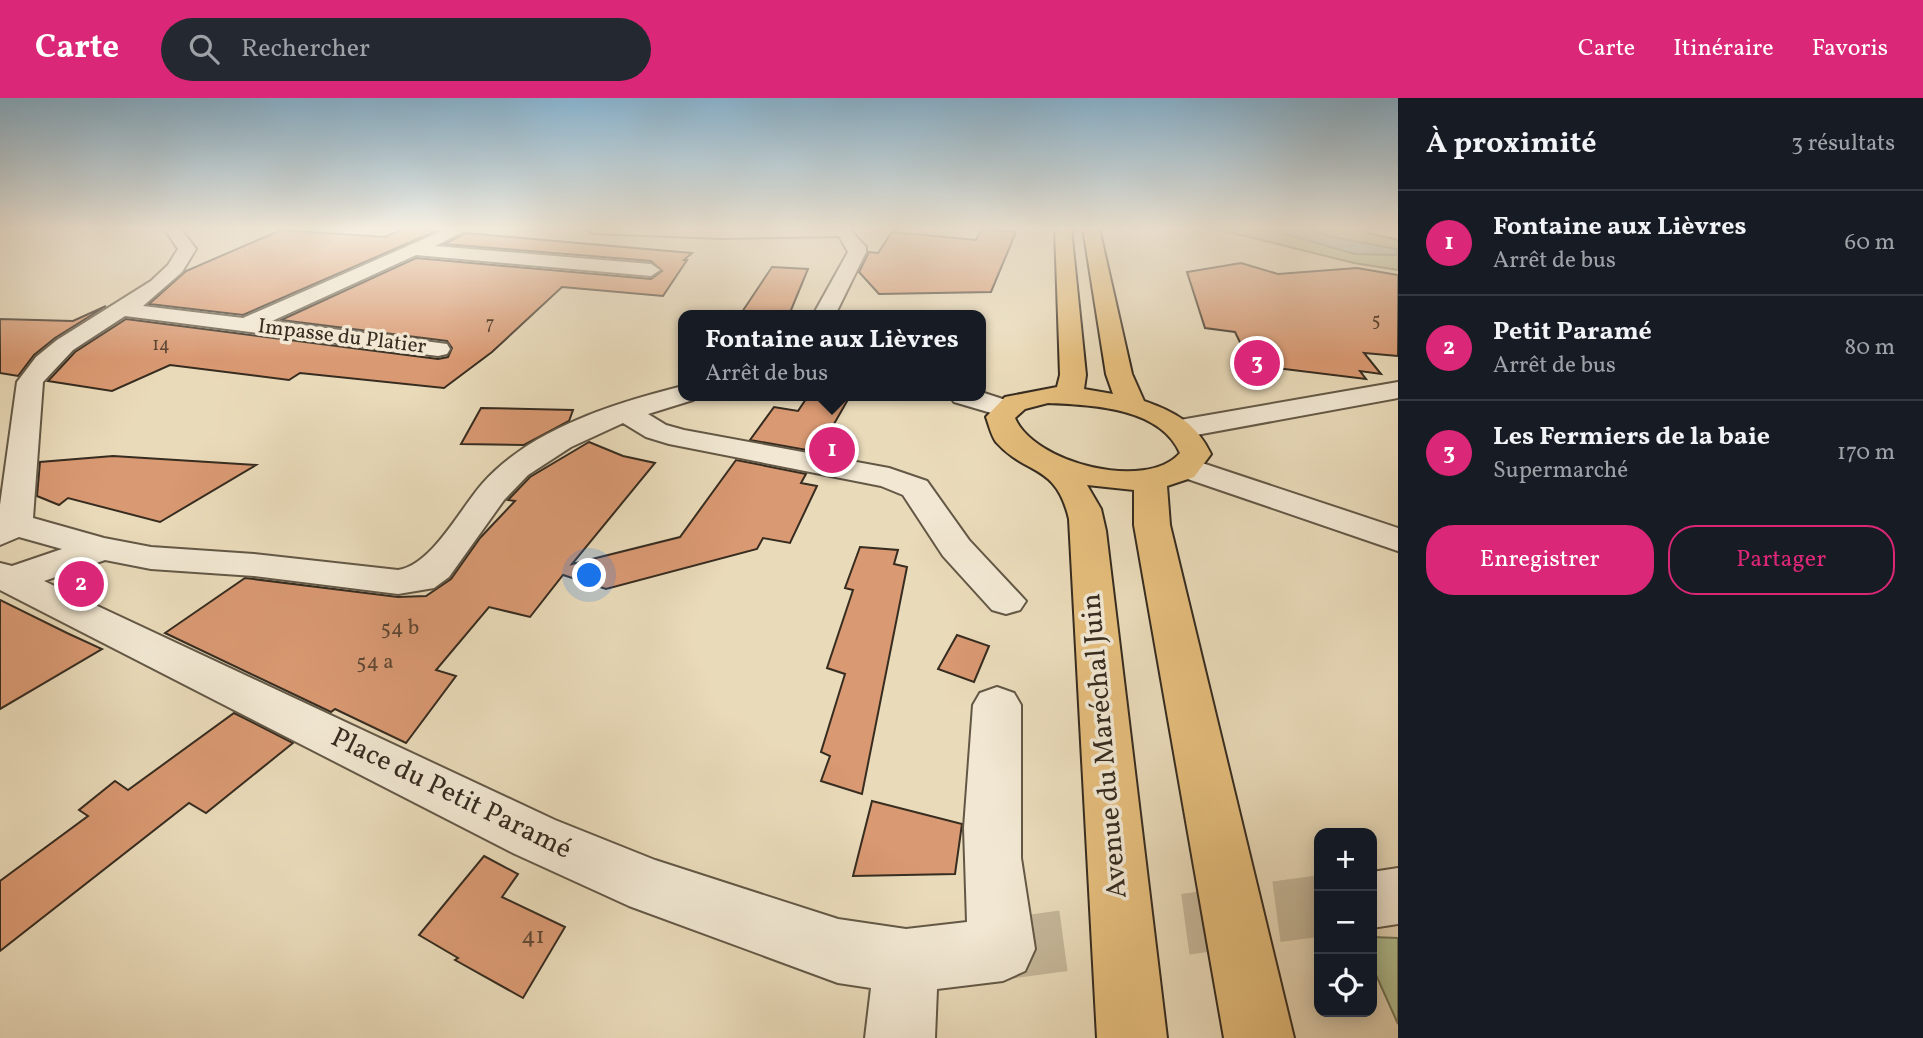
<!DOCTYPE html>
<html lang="fr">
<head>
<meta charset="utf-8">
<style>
	:root { --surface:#171b24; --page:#242831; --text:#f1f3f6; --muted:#9ea1a6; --line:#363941; --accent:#db2777 }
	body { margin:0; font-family:Vollkorn,serif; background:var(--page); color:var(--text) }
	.controls { position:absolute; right:21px; bottom:21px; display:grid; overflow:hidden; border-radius:14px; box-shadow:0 4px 18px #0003 }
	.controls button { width:63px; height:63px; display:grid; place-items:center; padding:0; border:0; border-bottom:2px solid var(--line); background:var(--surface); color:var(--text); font:35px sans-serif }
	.you { position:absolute; left:590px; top:478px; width:24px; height:24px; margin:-18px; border:5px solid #fff; border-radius:50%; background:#1a73e8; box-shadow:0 0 0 10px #1a73e833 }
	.badge { display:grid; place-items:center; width:46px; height:46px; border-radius:50%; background:var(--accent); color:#fff; font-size:23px; font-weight:700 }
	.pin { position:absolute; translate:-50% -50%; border:4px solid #fff; box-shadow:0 2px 7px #0006 }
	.popup { position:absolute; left:678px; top:212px; width:308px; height:91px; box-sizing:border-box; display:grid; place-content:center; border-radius:14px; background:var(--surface); filter:drop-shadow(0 2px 5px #0005); font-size:23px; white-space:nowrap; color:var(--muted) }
	.popup b { font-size:26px; color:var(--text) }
	.popup::after { content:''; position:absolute; left:50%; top:100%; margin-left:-14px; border:14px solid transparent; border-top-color:var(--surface) }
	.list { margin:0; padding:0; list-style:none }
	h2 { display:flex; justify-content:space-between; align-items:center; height:91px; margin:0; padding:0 28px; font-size:30px }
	h2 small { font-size:23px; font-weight:400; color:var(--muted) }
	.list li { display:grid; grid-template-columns:46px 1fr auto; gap:21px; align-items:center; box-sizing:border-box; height:105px; padding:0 28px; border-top:2px solid var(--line) }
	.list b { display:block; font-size:26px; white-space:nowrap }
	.list p { margin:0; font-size:23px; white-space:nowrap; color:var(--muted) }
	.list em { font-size:23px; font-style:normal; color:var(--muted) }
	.actions { display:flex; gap:14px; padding:21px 28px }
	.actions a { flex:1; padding:16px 0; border:2px solid var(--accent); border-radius:28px; text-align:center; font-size:24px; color:var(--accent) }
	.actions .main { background:var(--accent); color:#fff }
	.icon { flex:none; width:38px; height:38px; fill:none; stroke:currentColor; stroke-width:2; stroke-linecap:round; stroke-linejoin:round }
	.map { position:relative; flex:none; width:1398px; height:940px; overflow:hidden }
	header { display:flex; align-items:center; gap:42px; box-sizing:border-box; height:98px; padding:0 35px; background:var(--accent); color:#fff }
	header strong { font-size:33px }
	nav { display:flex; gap:38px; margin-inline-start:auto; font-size:24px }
	.search { width:490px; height:63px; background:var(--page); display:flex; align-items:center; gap:18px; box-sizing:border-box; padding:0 24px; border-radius:38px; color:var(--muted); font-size:26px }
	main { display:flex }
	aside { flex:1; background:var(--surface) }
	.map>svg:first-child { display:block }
</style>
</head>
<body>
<header>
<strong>Carte</strong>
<div class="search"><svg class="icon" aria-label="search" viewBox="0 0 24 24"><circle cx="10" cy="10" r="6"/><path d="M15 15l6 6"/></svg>Rechercher</div>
<nav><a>Carte</a><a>Itinéraire</a><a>Favoris</a></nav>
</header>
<main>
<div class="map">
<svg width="1398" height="940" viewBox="0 0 1398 940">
	<rect width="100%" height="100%" fill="#e9dab9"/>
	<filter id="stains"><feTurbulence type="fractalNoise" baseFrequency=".00286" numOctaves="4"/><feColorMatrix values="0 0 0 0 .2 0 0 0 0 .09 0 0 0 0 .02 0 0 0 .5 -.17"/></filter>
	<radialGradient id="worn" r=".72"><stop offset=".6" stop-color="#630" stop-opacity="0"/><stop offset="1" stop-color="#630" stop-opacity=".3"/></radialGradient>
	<!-- green -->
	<g fill="#b2c092" stroke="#747659" stroke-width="2">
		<path d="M 1213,130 L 1363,130 L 1398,138 L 1398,172 L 1354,165 Z"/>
		<path d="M 1372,839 L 1398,840 L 1398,926 L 1372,868 Z"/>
	</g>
	<!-- water -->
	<path fill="#98bab5" stroke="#718179" stroke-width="2" d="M 1264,130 L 1308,130 L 1328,138 L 1396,151 L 1398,157 L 1355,156 Z"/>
	<!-- building -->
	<g fill="#d99972" stroke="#362c20" stroke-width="2">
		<path d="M 406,130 L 436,133 L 243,217 L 149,206 L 186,173 L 281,132 L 385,139 Z"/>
		<path d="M 982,131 L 1016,134 L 991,194 L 879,196 L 859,174 L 869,154 L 878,155 L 892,134 L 976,142 Z"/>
		<path d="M 466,135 L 692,155 L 684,162 L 687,162 L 663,198 L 562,189 L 492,254 L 444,290 L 300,275 L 289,282 L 170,267 L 112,293 L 48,283 L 75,254 L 126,221 L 438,261 L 448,259 L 452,250 L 447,243 L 281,222 L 416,160 L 651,181 L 662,173 L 651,163 L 444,146 Z"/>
		<path d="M 1241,165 L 1278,176 L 1357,170 L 1398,177 L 1398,258 L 1364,255 L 1381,276 L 1360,273 L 1366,281 L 1251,267 L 1235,234 L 1205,230 L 1187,174 Z"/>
		<path d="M 772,169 L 808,171 L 789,217 L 781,213 L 777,217 L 740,217 Z"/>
		<path d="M 106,208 L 55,240 L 34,257 L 18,278 L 0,275 L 0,221 L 73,223 Z"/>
		<path d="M 808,298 L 850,298 L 818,354 L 750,342 L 774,309 L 798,313 Z"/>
		<path d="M 481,310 L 529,311 L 573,312 L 569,323 L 524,347 L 461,346 Z"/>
		<path d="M 589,344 L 623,358 L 655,365 L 572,466 L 680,439 L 736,362 L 806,376 L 801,385 L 817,388 L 790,445 L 763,440 L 757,451 L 606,491 L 563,477 L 530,519 L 489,509 L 436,572 L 456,578 L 406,645 L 335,611 L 331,614 L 165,535 L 245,480 L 398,499 L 426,498 L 451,481 L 480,440 L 515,403 L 508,402 L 530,379 Z"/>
		<path d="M 113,358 L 256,367 L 160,424 L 68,400 L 59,407 L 37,398 L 40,364 Z"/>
		<path d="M 860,449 L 898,452 L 894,466 L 907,469 L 862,696 L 821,683 L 830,658 L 821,654 L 845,576 L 827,570 L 853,492 L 845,490 Z"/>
		<path d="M 0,502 L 67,535 L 102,551 L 0,611 Z"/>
		<path d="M 957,537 L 989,548 L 974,584 L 938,571 Z"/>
		<path d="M 234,615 L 293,645 L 206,715 L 189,705 L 0,853 L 0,783 L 88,718 L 79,712 L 115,683 L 128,692 Z"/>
		<path d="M 872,703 L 962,726 L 955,776 L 853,778 Z"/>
		<path d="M 484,758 L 518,776 L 502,799 L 565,829 L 523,900 L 455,862 L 458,860 L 419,837 Z"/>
	</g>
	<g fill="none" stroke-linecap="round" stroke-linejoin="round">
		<!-- minor-tunnel -->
		<path stroke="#c5b79a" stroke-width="61" stroke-dasharray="61 31" stroke-linecap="butt" d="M 1003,851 L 1319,808"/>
		<!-- minor casing -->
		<g stroke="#635846" stroke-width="4">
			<g id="minor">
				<path d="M 164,130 L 180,130 L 196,151 L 182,174 L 143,208 L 243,220 L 449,130 L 470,130 L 435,148 L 651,166 L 660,172 L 651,178 L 416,157 L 272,223 L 447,246 L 450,251 L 447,256 L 438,258 L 125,218 L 73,252 L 43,284 L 33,420 L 104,440 L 151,449 L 254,456 L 398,472 C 432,467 460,411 482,386 C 530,331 615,305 683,288 L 683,298 L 695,298 L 693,302 L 648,316 L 666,327 L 684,332 L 889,370 L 927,383 L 969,442 L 1026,503 L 1020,512 L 1006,516 L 992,512 L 943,458 L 903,397 L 881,388 L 669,346 L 646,339 L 623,325 L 571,349 L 528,377 L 504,402 L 449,479 L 434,490 L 398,496 L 254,478 L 151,471 L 105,462 L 44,483 L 555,722 L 655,762 L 838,821 L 906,831 L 967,824 L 964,730 L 973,607 L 980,595 L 997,589 L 1014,595 L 1021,607 L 1021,760 L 1035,851 L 1025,873 L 1003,883 L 937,891 L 935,940 L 865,940 L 871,890 L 838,885 L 629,808 L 515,756 L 0,492 L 0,465 L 12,468 L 62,451 L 19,439 L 0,447 L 0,407 L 17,284 L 36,259 L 57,242 L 151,183 L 168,167 L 178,151 Z"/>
				<path d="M 585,130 L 853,130 L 851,133 L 866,149 L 866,154 L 835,217 L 813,217 L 848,154 L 839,138 L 722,140 L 593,135 Z"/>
				<path d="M 1364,130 L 1398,131 L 1398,141 L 1366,133 Z"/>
				<path d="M 1398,284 L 1398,300 L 1180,340 L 1170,337 L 1165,331 L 1170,325 L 1180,322 Z"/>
				<path d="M 981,294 L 1015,305 L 1019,311 L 1015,317 L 1005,319 L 954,304 L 950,298 L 981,298 Z"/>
				<path d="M 1187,360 L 1398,430 L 1398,453 L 1176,377 L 1171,370 L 1176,363 Z"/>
			</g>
		</g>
		<!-- tertiary casing -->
		<g stroke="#635846" stroke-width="4">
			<path id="tertiary" d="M 1398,770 L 1398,826 L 1372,830 L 1372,774 Z"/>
		</g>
		<!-- primary casing -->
		<g stroke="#362c20" stroke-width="4">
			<path id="primary" d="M 1055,130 L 1071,130 L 1086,277 L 1084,291 L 1113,296 L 1106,276 L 1083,130 L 1099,130 L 1132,276 L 1144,303 C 1175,314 1196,325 1211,356 L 1194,379 L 1167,388 L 1170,427 L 1294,940 L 1224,940 L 1134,427 L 1134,392 L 1087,387 L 1101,411 L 1106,433 L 1167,940 L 1097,940 L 1069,421 C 1056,365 1026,378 996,344 C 991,337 989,327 986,319 L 1005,299 L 1057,289 L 1060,277 ZM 1048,305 C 1091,307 1160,309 1180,355 C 1146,394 1034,365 1015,320 L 1025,311 Z"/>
		</g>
		<!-- minor -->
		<use href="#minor" fill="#f1e7d2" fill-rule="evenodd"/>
		<!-- tertiary -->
		<use href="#tertiary" fill="#f1e7d2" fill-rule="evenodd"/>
		<!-- primary -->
		<use href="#primary" fill="#e4bd7c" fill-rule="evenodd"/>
	</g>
	<!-- sky -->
	<linearGradient id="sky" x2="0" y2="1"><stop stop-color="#88b6d4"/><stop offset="0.5" stop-color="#f5eee0"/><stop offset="1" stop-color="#f5eee0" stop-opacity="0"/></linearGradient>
	<rect width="1398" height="261" fill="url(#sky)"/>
	<g text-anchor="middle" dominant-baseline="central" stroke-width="7" stroke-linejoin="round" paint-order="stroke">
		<!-- far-number labels -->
		<g font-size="18" fill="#5f4734">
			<text x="1376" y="223">5</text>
			<text x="490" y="226">7</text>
			<text x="161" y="247">14</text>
		</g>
		<!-- far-street labels -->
		<g font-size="21" fill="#362c20" stroke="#f1e7d2">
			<text transform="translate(342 239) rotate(7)">Impasse du Platier</text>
		</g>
		<!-- number labels -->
		<g font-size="21" fill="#5f4734">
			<text x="400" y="530">54 b</text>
			<text x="375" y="564">54 a</text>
		</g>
		<!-- near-number labels -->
		<g font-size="24" fill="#5f4734">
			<text x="533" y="839">41</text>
		</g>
		<!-- near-street labels -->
		<g font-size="28" fill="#362c20" stroke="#f1e7d2">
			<text transform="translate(1105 648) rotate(-95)">Avenue du Maréchal Juin</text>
			<text transform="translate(451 696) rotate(26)">Place du Petit Paramé</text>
		</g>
	</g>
	<rect width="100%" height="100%" filter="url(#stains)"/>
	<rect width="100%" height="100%" fill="url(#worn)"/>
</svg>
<div class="controls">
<button>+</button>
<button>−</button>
<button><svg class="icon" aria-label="locate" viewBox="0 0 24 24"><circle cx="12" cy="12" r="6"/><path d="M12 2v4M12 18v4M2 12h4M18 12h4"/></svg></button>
</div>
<div class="you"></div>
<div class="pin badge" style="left:832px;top:352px">1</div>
<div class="popup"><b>Fontaine aux Lièvres</b>Arrêt de bus</div>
<div class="pin badge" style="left:81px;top:486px">2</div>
<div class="pin badge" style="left:1257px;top:265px">3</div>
</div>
<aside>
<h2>À proximité<small>3 résultats</small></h2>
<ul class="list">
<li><span class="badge">1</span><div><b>Fontaine aux Lièvres</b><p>Arrêt de bus</p></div><em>60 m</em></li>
<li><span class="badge">2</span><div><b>Petit Paramé</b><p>Arrêt de bus</p></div><em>80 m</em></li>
<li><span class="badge">3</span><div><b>Les Fermiers de la baie</b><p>Supermarché</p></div><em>170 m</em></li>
</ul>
<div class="actions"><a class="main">Enregistrer</a><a>Partager</a></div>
</aside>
</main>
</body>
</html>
